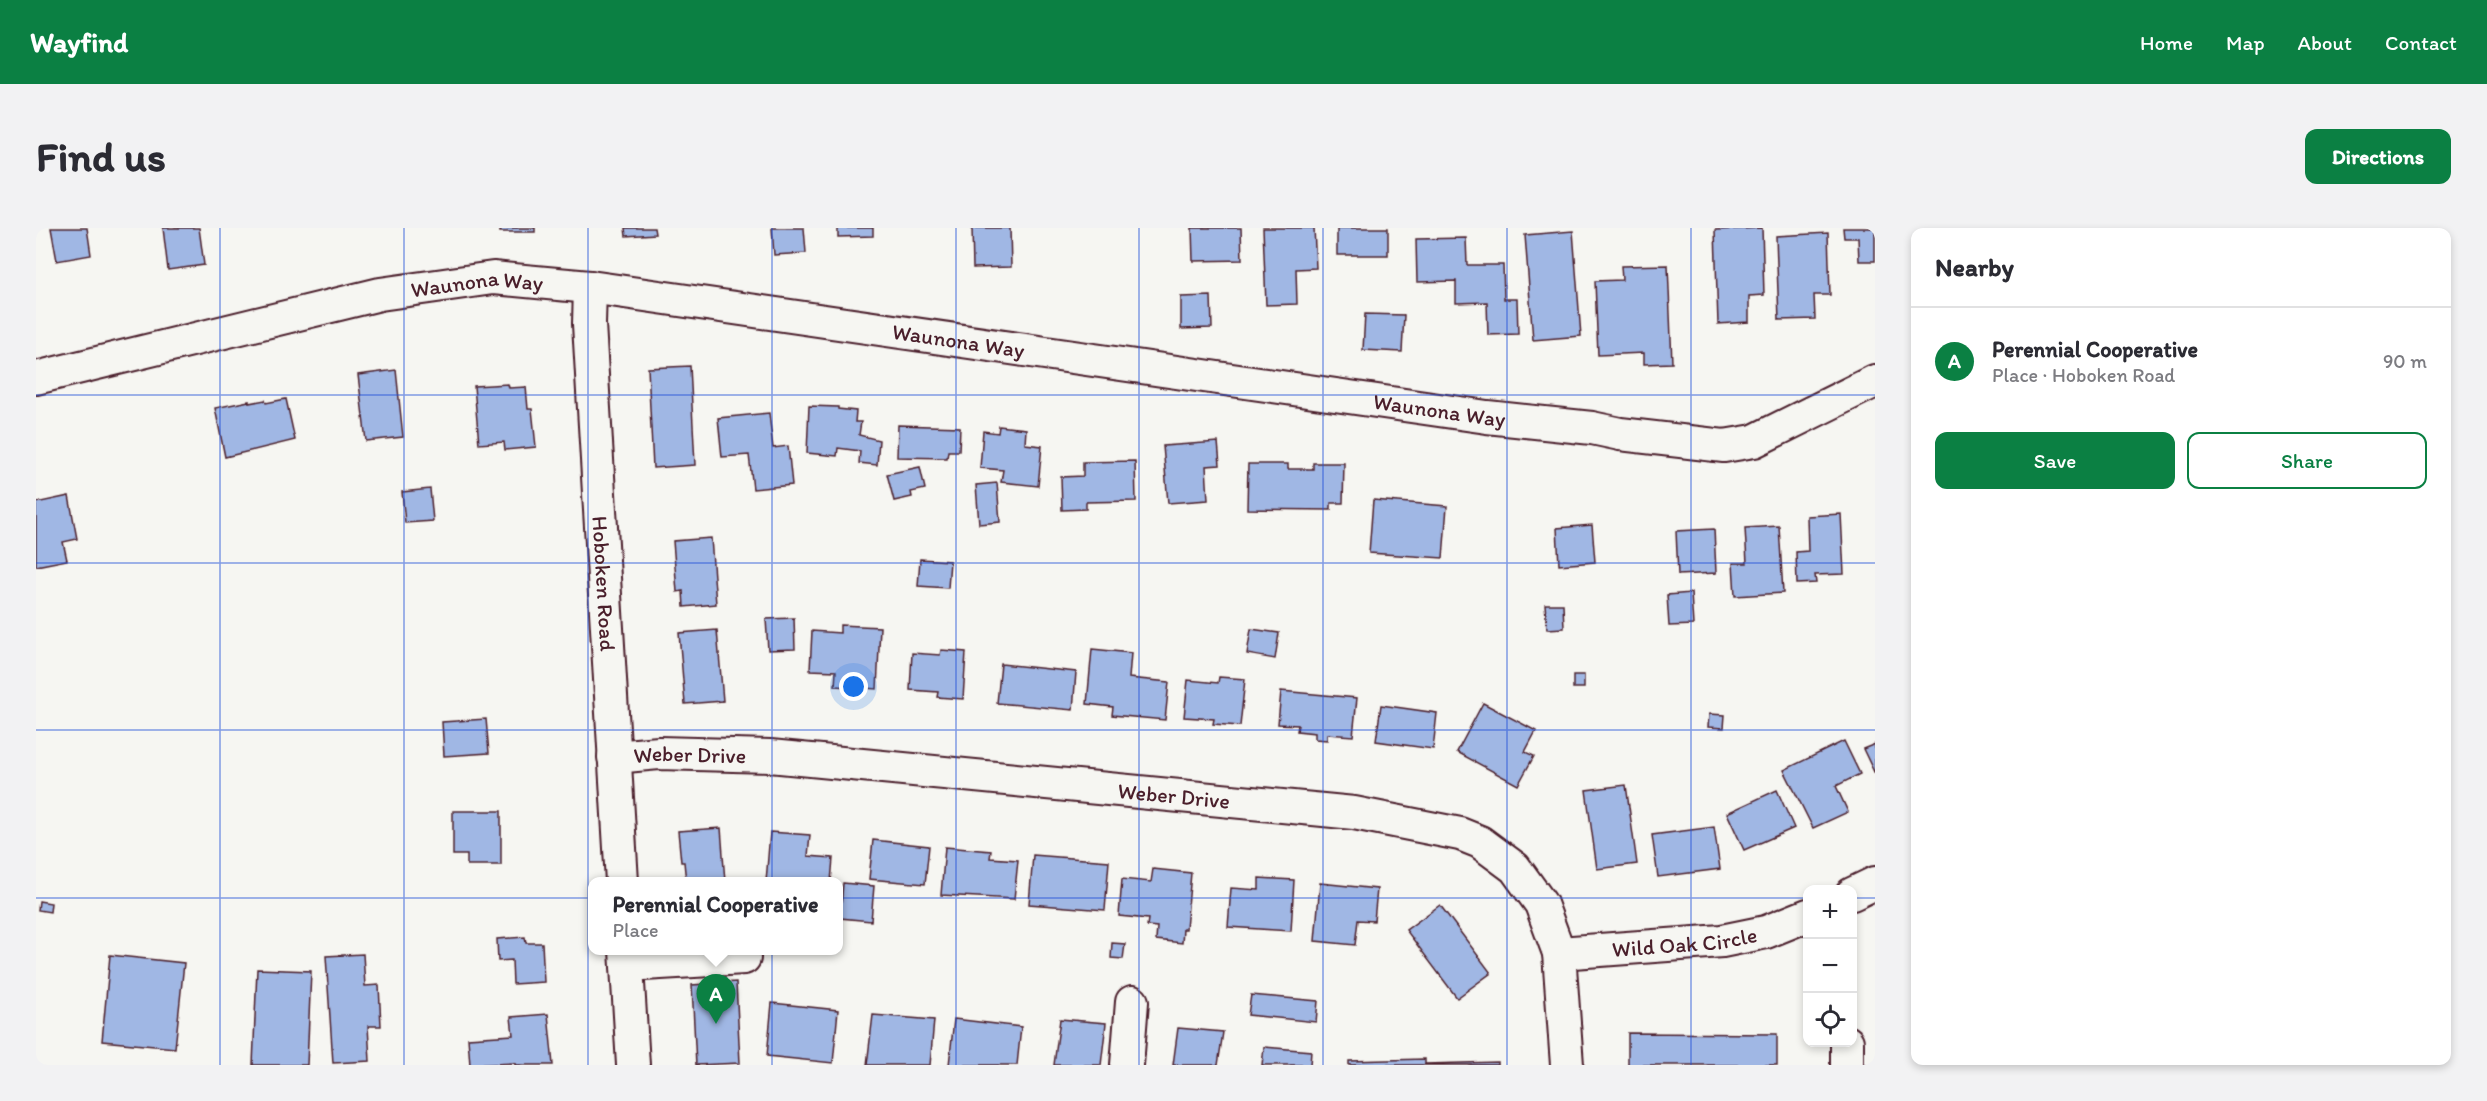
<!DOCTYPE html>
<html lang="en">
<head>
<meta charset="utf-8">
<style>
	:root { --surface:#fff; --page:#f2f2f3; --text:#2b2b33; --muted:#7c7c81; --line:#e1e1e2; --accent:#0b8043 }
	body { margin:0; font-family:Itim,sans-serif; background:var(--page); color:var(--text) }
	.controls { position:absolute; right:18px; bottom:18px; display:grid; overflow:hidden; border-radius:12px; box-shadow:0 3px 9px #0003 }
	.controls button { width:54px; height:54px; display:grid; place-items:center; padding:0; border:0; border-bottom:2px solid var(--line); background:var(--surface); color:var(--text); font:30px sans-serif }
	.you { position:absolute; left:818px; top:459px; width:21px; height:21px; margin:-15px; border:4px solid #fff; border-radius:50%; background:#1a73e8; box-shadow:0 0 0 9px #1a73e833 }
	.badge { display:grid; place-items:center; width:39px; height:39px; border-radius:50%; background:var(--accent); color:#fff; font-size:20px; font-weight:700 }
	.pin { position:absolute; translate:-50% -50px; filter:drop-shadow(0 2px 3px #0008) }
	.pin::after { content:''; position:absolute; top:32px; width:21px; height:18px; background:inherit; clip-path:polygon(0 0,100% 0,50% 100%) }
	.popup { position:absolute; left:552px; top:649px; width:255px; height:78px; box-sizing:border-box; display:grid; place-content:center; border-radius:12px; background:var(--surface); filter:drop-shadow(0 2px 4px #0005); font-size:20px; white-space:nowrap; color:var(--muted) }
	.popup b { font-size:22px; color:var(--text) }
	.popup::after { content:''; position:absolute; left:50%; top:100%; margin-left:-12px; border:12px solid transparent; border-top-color:var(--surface) }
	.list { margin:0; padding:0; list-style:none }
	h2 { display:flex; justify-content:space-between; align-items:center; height:78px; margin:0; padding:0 24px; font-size:26px }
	h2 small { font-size:20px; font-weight:400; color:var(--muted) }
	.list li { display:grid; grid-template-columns:39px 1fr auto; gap:18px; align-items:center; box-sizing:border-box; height:108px; padding:0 24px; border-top:2px solid var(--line) }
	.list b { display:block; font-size:22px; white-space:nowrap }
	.list p { margin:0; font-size:20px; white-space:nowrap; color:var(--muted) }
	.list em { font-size:20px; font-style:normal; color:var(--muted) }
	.actions { display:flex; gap:12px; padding:18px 24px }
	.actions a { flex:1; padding:14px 0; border:2px solid var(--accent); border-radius:12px; text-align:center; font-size:21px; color:var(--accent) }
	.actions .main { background:var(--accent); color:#fff }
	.icon { flex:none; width:33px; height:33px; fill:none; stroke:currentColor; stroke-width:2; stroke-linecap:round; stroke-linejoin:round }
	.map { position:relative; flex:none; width:1839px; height:837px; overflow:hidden; border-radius:12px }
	header { display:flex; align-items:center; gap:36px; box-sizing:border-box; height:84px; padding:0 30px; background:var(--accent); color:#fff }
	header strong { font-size:28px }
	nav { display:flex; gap:33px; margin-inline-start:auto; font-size:21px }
	.intro { display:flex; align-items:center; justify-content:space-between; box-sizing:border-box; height:144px; padding:0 36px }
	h1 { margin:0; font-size:42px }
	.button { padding:15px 27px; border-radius:12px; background:var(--accent); color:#fff; font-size:21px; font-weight:700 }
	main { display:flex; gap:36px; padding:0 36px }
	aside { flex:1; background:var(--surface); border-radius:12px; box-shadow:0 3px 9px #0003 }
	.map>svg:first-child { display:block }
</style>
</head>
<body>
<header>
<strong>Wayfind</strong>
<nav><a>Home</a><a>Map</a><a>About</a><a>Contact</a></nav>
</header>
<div class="intro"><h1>Find us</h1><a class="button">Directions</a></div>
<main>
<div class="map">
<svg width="1839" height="837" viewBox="0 0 1839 837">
	<rect width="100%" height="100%" fill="#f6f6f2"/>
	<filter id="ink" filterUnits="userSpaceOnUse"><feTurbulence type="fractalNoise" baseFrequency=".0167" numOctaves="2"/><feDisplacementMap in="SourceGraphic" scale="12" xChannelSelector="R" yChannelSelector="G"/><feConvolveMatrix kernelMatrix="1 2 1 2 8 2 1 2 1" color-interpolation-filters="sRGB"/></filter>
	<g filter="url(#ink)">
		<!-- building -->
		<g fill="#a0b7e4" stroke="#4a1f2b" stroke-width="1.5">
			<path d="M 15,0 L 51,0 L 55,27 L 21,33 Z"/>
			<path d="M 127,0 L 163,0 L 168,37 L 132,42 Z"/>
			<rect x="464" y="0" width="35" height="4"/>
			<path d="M 589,0 L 618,0 L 619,6 L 590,8 Z"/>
			<path d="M 736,0 L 768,0 L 770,25 L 738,27 Z"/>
			<path d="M 802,0 L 837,0 L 837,8 L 802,9 Z"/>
			<path d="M 936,0 L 974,0 L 975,39 L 937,40 Z"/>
			<path d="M 1156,0 L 1205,0 L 1206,32 L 1157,33 Z"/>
			<path d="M 1227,0 L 1278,0 L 1280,40 L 1260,41 L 1261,76 L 1230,77 Z"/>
			<rect x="1301" y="0" width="51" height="27"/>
			<path d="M 1726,0 L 1728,67 L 1713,68 L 1713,94 L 1682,96 L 1679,2 Z"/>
			<path d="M 1807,0 L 1839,0 L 1839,33 L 1823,33 L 1822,10 L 1808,10 Z"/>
			<path d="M 1537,3 L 1545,108 L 1497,112 L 1489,7 Z"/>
			<path d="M 1792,5 L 1794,67 L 1778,67 L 1779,91 L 1743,92 L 1740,8 Z"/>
			<path d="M 1430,10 L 1431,37 L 1467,37 L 1468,71 L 1481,71 L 1482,106 L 1452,107 L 1451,74 L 1420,75 L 1420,53 L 1381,54 L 1380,11 Z"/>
			<path d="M 1632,37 L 1636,135 L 1608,136 L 1608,125 L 1562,127 L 1559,53 L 1586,52 L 1585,38 Z"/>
			<path d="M 1175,68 L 1176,100 L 1145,101 L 1145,69 Z"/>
			<path d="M 1329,86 L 1368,87 L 1366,124 L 1327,122 Z"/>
			<path d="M 654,138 L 659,237 L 617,240 L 612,140 Z"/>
			<path d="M 360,142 L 367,209 L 330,213 L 322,147 Z"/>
			<path d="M 472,156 L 473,160 L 490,159 L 492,181 L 496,181 L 500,219 L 469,222 L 468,214 L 443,216 L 438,158 Z"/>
			<path d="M 250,171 L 259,212 L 189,229 L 179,180 L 213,173 L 213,175 L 229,172 L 230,175 Z"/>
			<path d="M 773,178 L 802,179 L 802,181 L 820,183 L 819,194 L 825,194 L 823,207 L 843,212 L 841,237 L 823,235 L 824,223 L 802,220 L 801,228 L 771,225 Z"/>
			<path d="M 733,185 L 737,220 L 752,218 L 756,257 L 717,261 L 713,227 L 686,229 L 682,190 Z"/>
			<path d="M 862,197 L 924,199 L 923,223 L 912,223 L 911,230 L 861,229 Z"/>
			<path d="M 963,198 L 990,201 L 989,216 L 1006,218 L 1002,258 L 965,254 L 967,242 L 944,240 L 947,203 L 962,205 Z"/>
			<path d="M 1182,214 L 1184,237 L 1170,238 L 1172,272 L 1132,275 L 1127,218 Z"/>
			<path d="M 1099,233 L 1100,273 L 1050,274 L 1050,281 L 1026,282 L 1025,249 L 1047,248 L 1047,234 Z"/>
			<path d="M 1277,235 L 1308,235 L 1307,275 L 1295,275 L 1295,282 L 1211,281 L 1212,236 L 1252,236 L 1252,241 L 1277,241 Z"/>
			<path d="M 884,239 L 889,261 L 875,264 L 876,269 L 858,273 L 851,246 Z"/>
			<path d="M 961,255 L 964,294 L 943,296 L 940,257 Z"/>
			<path d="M 394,261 L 397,293 L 369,295 L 366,264 Z"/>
			<path d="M 33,268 L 41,311 L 27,314 L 31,332 L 0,338 L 0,275 Z"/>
			<path d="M 1337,272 L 1411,278 L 1407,330 L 1333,325 Z"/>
			<path d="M 1805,286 L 1808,346 L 1779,347 L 1780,355 L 1761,356 L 1760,324 L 1772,323 L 1771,288 Z"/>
			<path d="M 1556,297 L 1559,334 L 1523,337 L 1521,300 Z"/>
			<path d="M 1743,298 L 1747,365 L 1699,368 L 1697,335 L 1711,335 L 1709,300 Z"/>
			<path d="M 1678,301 L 1680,345 L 1642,347 L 1640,303 Z"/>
			<path d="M 675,310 L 680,376 L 648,379 L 647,363 L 641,364 L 637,313 Z"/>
			<path d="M 884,331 L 914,333 L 912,360 L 882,358 Z"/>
			<path d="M 1655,365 L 1657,397 L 1633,398 L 1631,367 Z"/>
			<path d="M 1509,376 L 1527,376 L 1528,400 L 1511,401 Z"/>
			<path d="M 758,390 L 759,421 L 732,422 L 730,391 Z"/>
			<path d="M 804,397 L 844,399 L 841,461 L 799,458 L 800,443 L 774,442 L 776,403 L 804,405 Z"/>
			<path d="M 1215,401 L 1243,405 L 1239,431 L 1211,426 Z"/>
			<path d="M 681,402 L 687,473 L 649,476 L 643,405 Z"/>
			<path d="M 1056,421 L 1095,425 L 1093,450 L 1133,454 L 1129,492 L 1076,487 L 1077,479 L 1051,476 Z"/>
			<path d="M 905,422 L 930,424 L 927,471 L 901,469 L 902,464 L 874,462 L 876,425 L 904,427 Z"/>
			<path d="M 965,436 L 1040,444 L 1037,482 L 961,475 Z"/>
			<rect x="1537" y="447" width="11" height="13"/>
			<path d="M 1183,449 L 1209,451 L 1204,498 L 1177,496 L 1178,491 L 1148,489 L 1152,452 L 1182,455 Z"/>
			<path d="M 1245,463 L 1321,470 L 1317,508 L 1291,506 L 1291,512 L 1279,511 L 1279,505 L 1261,503 L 1262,497 L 1242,496 Z"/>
			<path d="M 1447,475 L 1500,503 L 1489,524 L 1498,528 L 1482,557 L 1421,524 Z"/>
			<path d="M 1345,477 L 1401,485 L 1397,521 L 1340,513 Z"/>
			<path d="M 1673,486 L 1689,487 L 1688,500 L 1672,499 Z"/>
			<path d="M 450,491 L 453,525 L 408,528 L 406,494 Z"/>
			<path d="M 1808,513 L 1824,546 L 1800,558 L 1812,584 L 1777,600 L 1748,542 Z"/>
			<path d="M 1839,516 L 1839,546 L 1827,521 Z"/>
			<path d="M 1590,557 L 1601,636 L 1561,641 L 1550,562 Z"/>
			<path d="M 1741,562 L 1758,600 L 1708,622 L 1691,585 Z"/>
			<path d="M 417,583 L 465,583 L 465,637 L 431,637 L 431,627 L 417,627 Z"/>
			<path d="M 1678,599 L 1684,641 L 1622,649 L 1616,607 Z"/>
			<path d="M 685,600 L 689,654 L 650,654 L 648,634 L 645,634 L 642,603 Z"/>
			<path d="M 734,604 L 774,607 L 772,628 L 797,630 L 795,654 L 730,654 Z"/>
			<path d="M 837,612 L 893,618 L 889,656 L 833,651 Z"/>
			<path d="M 909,619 L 955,623 L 954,630 L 982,632 L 978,671 L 905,667 Z"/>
			<path d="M 997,627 L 1073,633 L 1069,682 L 993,676 Z"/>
			<path d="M 1117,641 L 1155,645 L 1150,701 L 1147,701 L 1146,715 L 1120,712 L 1121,699 L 1111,698 L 1112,691 L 1083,688 L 1086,651 L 1115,654 Z"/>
			<path d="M 1223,650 L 1258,652 L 1255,703 L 1192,699 L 1195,660 L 1223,662 Z"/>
			<path d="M 807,655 L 838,658 L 835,693 L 804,690 Z"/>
			<path d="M 1284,655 L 1341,661 L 1338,693 L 1322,692 L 1319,717 L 1279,713 Z"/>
			<path d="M 3,673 L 15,675 L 14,684 L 2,682 Z"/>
			<path d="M 1404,677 L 1455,745 L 1421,770 L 1370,702 Z"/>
			<path d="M 489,709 L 490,715 L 506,715 L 508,754 L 477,756 L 476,732 L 462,733 L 461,711 Z"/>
			<path d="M 1076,715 L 1089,716 L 1087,731 L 1075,730 Z"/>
			<path d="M 327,726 L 329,758 L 343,757 L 345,798 L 332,798 L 334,833 L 297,835 L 290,728 Z"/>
			<path d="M 74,727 L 148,735 L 139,820 L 66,813 Z"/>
			<path d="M 221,741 L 275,743 L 271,837 L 217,837 Z"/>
			<path d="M 700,754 L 704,835 L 660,837 L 656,757 Z"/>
			<path d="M 1215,767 L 1282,773 L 1280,794 L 1212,787 Z"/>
			<path d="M 736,775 L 802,782 L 797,835 L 731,828 Z"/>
			<path d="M 512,786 L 517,837 L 479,837 L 479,835 L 434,837 L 432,810 L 477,807 L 475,789 Z"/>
			<path d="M 837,787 L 898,792 L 894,837 L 831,837 Z"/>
			<path d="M 918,791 L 985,799 L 981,837 L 913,837 Z"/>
			<path d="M 1024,791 L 1070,795 L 1065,837 L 1018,837 Z"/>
			<path d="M 1142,800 L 1187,804 L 1182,837 L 1137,837 Z"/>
			<path d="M 1592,805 L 1741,806 L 1741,837 L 1592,837 Z"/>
			<path d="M 1228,819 L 1275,823 L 1274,837 L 1226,837 Z"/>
			<path d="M 1389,831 L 1389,836 L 1462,834 L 1462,837 L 1313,837 L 1313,833 Z"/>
		</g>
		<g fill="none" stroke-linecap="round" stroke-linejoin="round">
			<!-- minor casing -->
			<g stroke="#4a1f2b" stroke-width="36">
				<g id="minor">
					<path id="s1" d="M 554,59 L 553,96 L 586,654"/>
					<path id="s2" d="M 0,150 L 344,66 L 457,50 L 554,59 L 1451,189 L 1556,200 L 1584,206 L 1688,218 L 1718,213 L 1839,153"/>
					<path id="s3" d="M 578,529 L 623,525 L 734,528 L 1318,585 L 1424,606 L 1444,614 L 1479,640 L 1505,676 L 1523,725 L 1531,837"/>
					<path d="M 1816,666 L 1839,655"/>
					<path d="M 590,722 L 597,837"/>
					<path id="s4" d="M 1523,725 L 1686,713 L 1730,704 L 1772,687"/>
					<path d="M 591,737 L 708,730"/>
					<path d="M 1811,814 L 1811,837"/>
					<path d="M 1091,837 L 1096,774"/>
				</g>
			</g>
			<!-- minor -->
			<use href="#minor" stroke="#f6f6f2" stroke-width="32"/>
		</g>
	</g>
	<!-- grid -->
	<path fill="none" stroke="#1d4ed8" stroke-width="1.5" stroke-opacity="0.55" d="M 184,0 L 184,837M 368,0 L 368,837M 552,0 L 552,837M 736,0 L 736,837M 920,0 L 920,837M 1103,0 L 1103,837M 1287,0 L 1287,837M 1471,0 L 1471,837M 1655,0 L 1655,837M 0,167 L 1839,167M 0,335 L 1839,335M 0,502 L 1839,502M 0,670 L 1772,670M 1816,670 L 1839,670"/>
	<g text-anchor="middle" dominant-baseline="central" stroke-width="5" stroke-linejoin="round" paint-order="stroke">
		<!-- street labels -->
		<g font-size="22" fill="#4a1f2b" stroke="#f6f6f2">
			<text stroke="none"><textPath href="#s2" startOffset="452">Waunona Way</textPath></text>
			<text stroke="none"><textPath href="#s2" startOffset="938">Waunona Way</textPath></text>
			<text stroke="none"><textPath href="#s2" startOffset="1424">Waunona Way</textPath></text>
			<text stroke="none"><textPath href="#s1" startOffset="297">Hoboken Road</textPath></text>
			<text stroke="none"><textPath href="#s3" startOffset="76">Weber Drive</textPath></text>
			<text stroke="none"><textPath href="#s3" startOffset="562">Weber Drive</textPath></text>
			<text stroke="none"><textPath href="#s4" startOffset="126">Wild Oak Circle</textPath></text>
		</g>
	</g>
</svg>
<div class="controls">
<button>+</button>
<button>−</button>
<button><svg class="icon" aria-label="locate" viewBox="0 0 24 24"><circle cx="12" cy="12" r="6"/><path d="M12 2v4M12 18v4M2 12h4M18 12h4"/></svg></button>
</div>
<div class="you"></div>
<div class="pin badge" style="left:680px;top:796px">A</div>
<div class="popup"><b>Perennial Cooperative</b>Place</div>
</div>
<aside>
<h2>Nearby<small></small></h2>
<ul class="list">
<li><span class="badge">A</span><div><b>Perennial Cooperative</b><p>Place · Hoboken Road</p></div><em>90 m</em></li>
</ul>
<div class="actions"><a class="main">Save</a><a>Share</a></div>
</aside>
</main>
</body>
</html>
